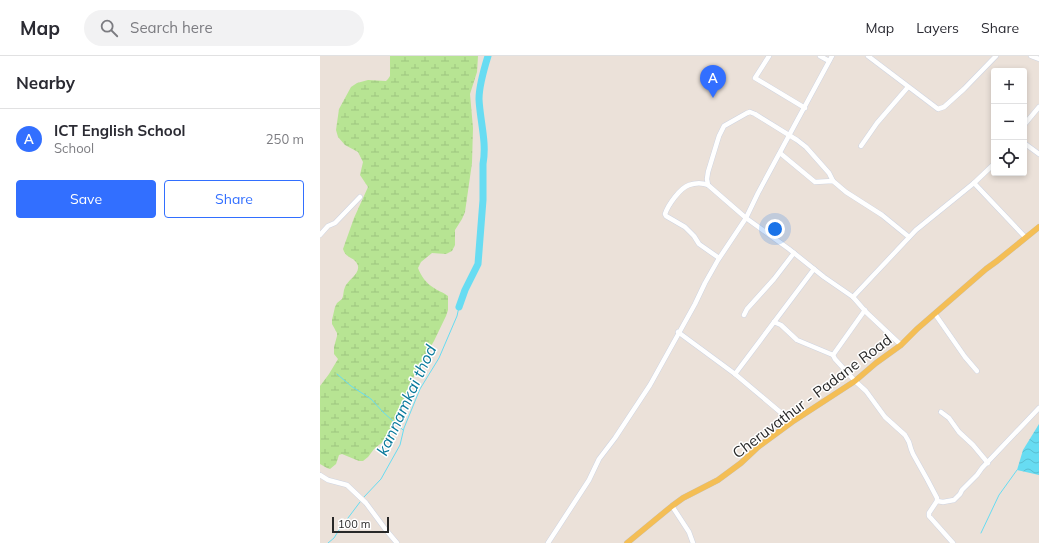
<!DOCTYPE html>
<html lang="en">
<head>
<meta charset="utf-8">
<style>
	:root { --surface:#fff; --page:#f2f2f3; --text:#2b2b33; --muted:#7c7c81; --line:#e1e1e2; --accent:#326fff }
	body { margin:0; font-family:Mulish,sans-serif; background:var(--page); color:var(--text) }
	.controls { position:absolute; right:12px; top:12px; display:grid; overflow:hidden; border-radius:4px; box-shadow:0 2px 6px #0003 }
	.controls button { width:36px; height:36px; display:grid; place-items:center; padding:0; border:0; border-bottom:1px solid var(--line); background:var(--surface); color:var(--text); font:20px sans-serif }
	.scale { position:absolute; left:12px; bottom:10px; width:57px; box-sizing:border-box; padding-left:4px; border:2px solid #282828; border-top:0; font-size:11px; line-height:14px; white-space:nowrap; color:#282828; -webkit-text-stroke:3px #fff; paint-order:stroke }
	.you { position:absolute; left:455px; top:173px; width:14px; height:14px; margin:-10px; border:3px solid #fff; border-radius:50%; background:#1a73e8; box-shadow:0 0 0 6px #1a73e833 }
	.badge { display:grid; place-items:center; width:26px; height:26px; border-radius:50%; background:var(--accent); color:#fff; font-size:13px; font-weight:700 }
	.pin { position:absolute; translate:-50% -33px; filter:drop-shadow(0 1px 2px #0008) }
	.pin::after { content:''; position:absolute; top:21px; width:14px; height:12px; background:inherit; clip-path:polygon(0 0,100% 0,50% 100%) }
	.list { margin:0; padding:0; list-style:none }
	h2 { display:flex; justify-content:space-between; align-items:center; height:52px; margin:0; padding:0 16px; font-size:17px }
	h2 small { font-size:13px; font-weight:400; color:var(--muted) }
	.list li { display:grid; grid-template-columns:26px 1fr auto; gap:12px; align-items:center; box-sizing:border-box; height:60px; padding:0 16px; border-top:1px solid var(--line) }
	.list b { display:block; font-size:15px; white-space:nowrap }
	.list p { margin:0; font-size:13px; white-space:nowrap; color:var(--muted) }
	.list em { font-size:13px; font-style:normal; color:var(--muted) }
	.actions { display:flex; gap:8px; padding:12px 16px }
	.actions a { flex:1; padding:9px 0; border:1px solid var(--accent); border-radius:4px; text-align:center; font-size:14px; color:var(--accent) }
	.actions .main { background:var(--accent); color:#fff }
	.icon { flex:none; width:22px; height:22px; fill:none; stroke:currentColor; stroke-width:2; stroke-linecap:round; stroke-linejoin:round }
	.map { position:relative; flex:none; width:719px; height:487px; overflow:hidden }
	header { display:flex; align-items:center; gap:24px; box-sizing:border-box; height:56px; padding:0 20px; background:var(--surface); border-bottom:1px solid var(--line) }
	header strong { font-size:19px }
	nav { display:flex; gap:22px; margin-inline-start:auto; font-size:14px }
	.search { width:280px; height:36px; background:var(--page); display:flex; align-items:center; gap:10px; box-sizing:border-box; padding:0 14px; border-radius:22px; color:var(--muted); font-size:15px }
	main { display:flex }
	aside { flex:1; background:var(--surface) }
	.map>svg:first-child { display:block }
</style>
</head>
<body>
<header>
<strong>Map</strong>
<div class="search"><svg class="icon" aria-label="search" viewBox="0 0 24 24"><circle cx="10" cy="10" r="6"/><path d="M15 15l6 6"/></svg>Search here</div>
<nav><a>Map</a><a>Layers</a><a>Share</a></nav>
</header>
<main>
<aside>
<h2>Nearby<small></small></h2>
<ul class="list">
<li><span class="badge">A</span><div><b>ICT English School</b><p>School</p></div><em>250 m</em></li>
</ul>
<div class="actions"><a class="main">Save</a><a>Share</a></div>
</aside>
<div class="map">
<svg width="719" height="487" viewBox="0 0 719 487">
	<defs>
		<pattern id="wetland-marsh" width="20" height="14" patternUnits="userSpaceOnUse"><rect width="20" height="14" fill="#b7e493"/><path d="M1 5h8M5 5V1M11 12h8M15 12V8" fill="none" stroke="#9dc47f"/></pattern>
		<pattern id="water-waves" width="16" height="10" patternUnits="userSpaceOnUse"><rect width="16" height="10" fill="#67dcf2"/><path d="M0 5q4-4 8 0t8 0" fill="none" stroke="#59bdd0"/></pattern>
	</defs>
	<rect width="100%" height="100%" fill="#ebe1d9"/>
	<!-- wetland -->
	<path fill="url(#wetland-marsh)" d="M 70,0 L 158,0 L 157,16 L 150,38 L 153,72 L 152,107 L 145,156 L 142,163 L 135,174 L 135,189 L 132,195 L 126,198 L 112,197 L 101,206 L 98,212 C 101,220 106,227 114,232 C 118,235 123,236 128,240 L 128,254 L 126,260 L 114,285 L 96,315 L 82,350 L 79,355 L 70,380 L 54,393 L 48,401 L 43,405 L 39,405 L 22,398 L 19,399 L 16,408 L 10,413 L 7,412 L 0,408 L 0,330 L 9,318 L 18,303 L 14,298 L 14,291 L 17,280 L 17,277 L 12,268 L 12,264 L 15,251 L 17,247 L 22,243 C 24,239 23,235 25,231 C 27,224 44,216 36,206 C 31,200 26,202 23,193 L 34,162 L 48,131 L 40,119 L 43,106 L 38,96 L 25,89 L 18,81 L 16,74 L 19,53 L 31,31 L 37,27 L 48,24 L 66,25 L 68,23 L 70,20 Z"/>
	<!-- water -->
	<path fill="url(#water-waves)" d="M 719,368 L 719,419 L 697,414 L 703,394 Z"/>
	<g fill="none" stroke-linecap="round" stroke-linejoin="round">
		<!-- stream -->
		<g stroke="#67dcf2" stroke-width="1">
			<path d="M 17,318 L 31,330 L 51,343 L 63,356 L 83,374"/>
			<path d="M 44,441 L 61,423 L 80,389 L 84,372 L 100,333 L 119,302 L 137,260 L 139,251"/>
			<path d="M 661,477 L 679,439 L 697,414"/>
			<path d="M 8,487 L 14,482 L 19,474 L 40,446"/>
		</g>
		<!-- river -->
		<path stroke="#67dcf2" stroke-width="7" d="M 139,251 L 145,234 L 158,208 L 163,144 L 163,108 C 167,86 160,65 159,43 C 159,30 164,13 168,0"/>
		<!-- minor casing -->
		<g stroke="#ced4e2" stroke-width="5.5">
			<g id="minor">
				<path d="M 449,0 L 435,22 L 485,52"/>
				<path d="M 500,0 L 509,5"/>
				<path d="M 548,0 L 618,53 L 624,51 L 644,33 L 676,0"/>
				<path d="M 711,0 L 719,3"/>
				<path d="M 704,69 L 719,51"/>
				<path d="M 704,87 L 719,98"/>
				<path d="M 541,90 L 557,67 L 588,31"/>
				<path d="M 460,97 L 495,126 L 513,125 L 526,136 L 562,159 L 589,181"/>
				<path d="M 654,127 L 705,181"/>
				<path d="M 388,129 L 387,123 L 388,116 L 399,80 L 404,70 L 427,57 L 430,56 L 435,58 L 477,84 L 486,91 L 509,117 L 513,125"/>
				<path d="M 0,179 L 8,170 L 15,167 L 40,141"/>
				<path d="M 399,202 L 379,188 L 374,180 L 365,171 L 346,160 L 345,158 C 348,149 360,132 369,129 C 375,127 383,127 388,129 L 426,162 L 469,193 L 504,221 L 533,241 L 546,256 L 581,289"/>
				<path d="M 533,241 L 596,174 L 654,127 L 674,108"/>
				<path d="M 545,254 L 513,299 L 515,303 L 535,325 L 546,335 L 565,361 L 585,379 L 589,386 L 591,393 L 593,398 L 607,423 L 617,442 L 617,445 L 609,457 L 609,460 L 633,487"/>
				<path d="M 615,258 L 645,301 L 657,315"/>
				<path d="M 424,259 L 427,253 L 454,223 L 474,197"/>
				<path d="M 454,266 L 461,269 L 477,284 L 513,299"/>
				<path d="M 358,276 L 415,318 L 472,366"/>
				<path d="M 415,318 L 494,213"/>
				<path d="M 621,356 L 629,362 L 639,376 L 653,389 L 668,407"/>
				<path d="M 0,419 L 8,424 L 27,429 L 46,447 L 66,474 L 77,487"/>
				<path d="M 617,445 L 623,446 L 634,444 L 640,438 L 642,434 L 657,419 L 662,412 L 719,352"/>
				<path d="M 352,450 L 369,476 L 373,487"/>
				<path d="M 228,487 L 269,424 L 279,403 L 295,382 L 330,329 L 375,248 L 385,227 L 398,204 L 426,162 L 438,137 L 512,0"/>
			</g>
		</g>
		<!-- major casing -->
		<g stroke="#c3c3c3" stroke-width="6">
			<path id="major" d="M 307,487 L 352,450 L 363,442 L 398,424 L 421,407 L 438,391 L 472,366 L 535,325 L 556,307 L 581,289 L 597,273 L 666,213 L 677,205 L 719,171"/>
		</g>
		<!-- minor -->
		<use href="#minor" stroke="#fff" stroke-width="4.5"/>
		<!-- major -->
		<use href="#major" stroke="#f4be55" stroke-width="5.5"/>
	</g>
	<g text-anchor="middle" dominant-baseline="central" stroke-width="3" stroke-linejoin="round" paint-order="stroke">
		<!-- street labels -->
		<g font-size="15" fill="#282828" stroke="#fff">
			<text transform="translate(492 340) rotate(-37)">Cheruvathur - Padane Road</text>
		</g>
		<!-- water labels -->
		<g font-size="16" font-style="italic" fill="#09799b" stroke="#fff">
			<text transform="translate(86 344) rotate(-65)">kannamkai thod</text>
		</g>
	</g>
</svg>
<div class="controls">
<button>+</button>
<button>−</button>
<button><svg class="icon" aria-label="locate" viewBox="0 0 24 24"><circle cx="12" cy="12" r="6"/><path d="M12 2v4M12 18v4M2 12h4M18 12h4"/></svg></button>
</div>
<div class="scale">100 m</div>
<div class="you"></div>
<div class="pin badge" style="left:393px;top:42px">A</div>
</div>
</main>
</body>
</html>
